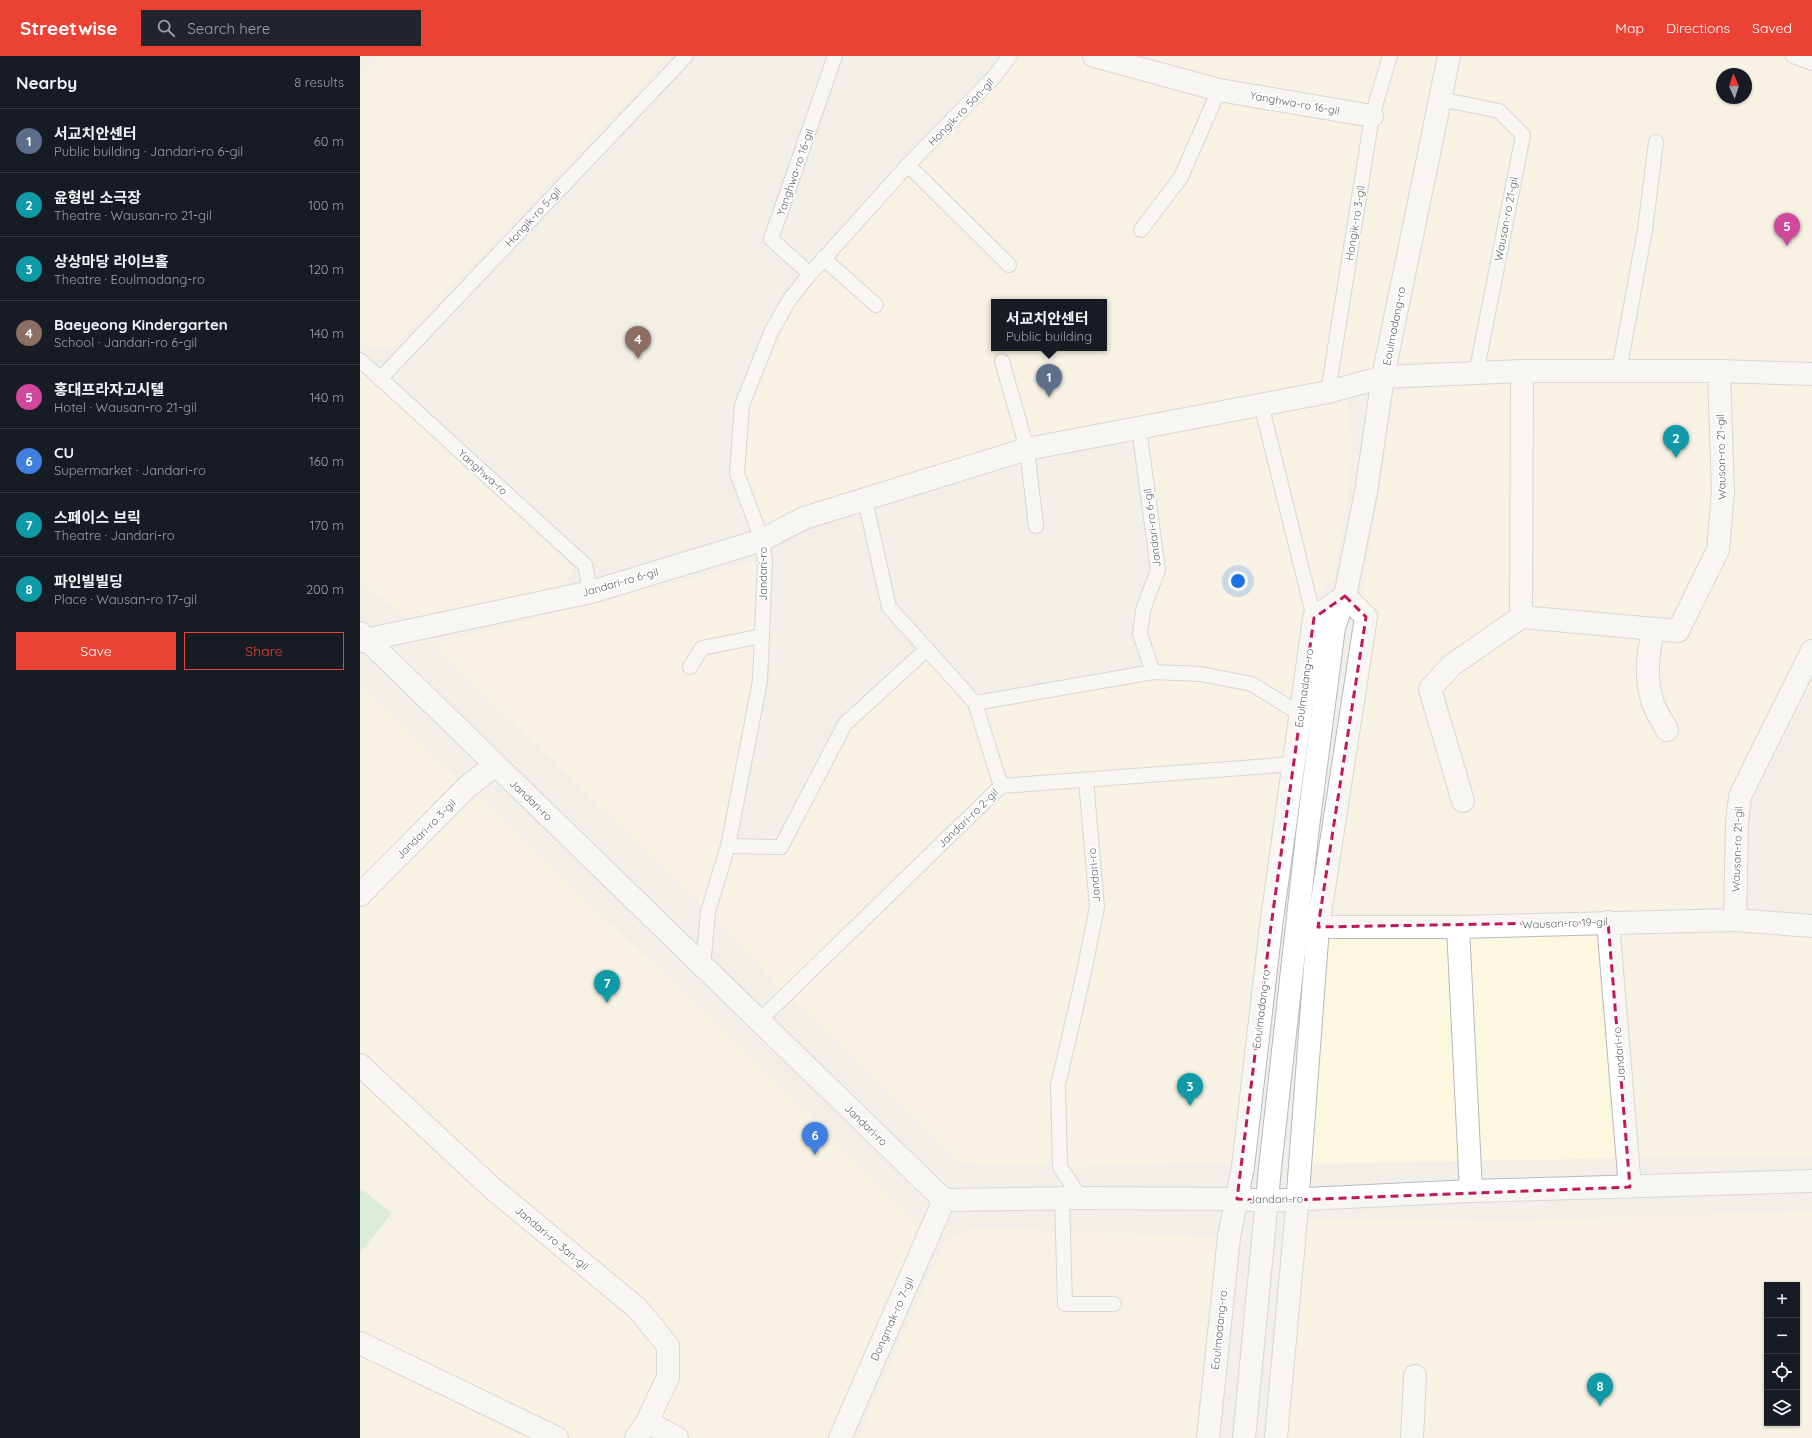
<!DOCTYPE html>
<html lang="en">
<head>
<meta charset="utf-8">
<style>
	:root { --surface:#171b24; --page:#20242c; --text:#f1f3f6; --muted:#9ea1a6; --line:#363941; --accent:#ea4335 }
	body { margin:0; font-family:Quicksand,"Noto Sans KR",sans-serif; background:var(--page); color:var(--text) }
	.controls { position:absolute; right:12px; bottom:12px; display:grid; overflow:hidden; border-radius:0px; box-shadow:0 1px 3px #0004 }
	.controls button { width:36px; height:36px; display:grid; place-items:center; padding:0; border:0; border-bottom:1px solid var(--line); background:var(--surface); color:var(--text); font:20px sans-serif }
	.compass { position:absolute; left:1356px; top:12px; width:36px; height:36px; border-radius:50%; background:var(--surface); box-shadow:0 1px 3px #0004; rotate:357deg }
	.you { position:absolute; left:878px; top:525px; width:14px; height:14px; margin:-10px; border:3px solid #fff; border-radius:50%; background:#1a73e8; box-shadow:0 0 0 6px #1a73e833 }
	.badge { display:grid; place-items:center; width:26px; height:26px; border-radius:50%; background:var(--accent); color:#fff; font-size:13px; font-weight:700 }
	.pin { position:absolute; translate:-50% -33px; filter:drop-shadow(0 1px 2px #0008) }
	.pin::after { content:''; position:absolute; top:21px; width:14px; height:12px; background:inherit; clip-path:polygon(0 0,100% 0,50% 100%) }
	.popup { position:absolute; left:631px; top:243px; width:116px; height:52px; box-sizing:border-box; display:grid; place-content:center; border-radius:0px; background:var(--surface); filter:drop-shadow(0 1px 3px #0005); font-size:13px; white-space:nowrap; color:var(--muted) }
	.popup b { font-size:15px; color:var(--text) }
	.popup::after { content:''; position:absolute; left:50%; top:100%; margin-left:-8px; border:8px solid transparent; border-top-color:var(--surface) }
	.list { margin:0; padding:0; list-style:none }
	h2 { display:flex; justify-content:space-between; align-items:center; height:52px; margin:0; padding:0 16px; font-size:17px }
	h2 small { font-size:13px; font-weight:400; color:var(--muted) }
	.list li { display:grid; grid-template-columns:26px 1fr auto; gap:12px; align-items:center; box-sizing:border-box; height:64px; padding:0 16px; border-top:1px solid var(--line) }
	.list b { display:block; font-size:15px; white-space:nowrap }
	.list p { margin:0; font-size:13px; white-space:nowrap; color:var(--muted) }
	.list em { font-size:13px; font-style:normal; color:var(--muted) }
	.actions { display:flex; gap:8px; padding:12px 16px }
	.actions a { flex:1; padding:9px 0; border:1px solid var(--accent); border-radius:0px; text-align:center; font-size:14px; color:var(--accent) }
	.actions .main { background:var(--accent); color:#fff }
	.icon { flex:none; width:22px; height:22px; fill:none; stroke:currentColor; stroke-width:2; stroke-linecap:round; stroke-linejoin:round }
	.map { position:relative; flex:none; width:1452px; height:1382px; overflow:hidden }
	header { display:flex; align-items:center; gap:24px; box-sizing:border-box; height:56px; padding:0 20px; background:var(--accent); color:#fff }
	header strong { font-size:19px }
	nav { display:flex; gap:22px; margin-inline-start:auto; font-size:14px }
	.search { width:280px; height:36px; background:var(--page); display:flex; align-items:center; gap:10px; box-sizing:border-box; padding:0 14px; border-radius:0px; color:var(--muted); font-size:15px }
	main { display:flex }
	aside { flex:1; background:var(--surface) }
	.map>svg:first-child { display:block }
</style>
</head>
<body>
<header>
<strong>Streetwise</strong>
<div class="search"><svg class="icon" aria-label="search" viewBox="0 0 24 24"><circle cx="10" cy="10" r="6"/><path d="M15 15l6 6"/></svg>Search here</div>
<nav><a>Map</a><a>Directions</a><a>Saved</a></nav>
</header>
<main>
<aside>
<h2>Nearby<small>8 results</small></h2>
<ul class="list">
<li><span class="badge" style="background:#5c6f8a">1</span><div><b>서교치안센터</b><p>Public building · Jandari-ro 6-gil</p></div><em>60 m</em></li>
<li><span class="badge" style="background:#0f9aa8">2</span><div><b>윤형빈 소극장</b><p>Theatre · Wausan-ro 21-gil</p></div><em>100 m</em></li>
<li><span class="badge" style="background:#0f9aa8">3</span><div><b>상상마당 라이브홀</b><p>Theatre · Eoulmadang-ro</p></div><em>120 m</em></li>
<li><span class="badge" style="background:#8d6e63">4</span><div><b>Baeyeong Kindergarten</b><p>School · Jandari-ro 6-gil</p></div><em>140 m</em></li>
<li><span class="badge" style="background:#d1479c">5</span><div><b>홍대프라자고시텔</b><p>Hotel · Wausan-ro 21-gil</p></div><em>140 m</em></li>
<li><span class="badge" style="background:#3f7fe0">6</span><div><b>CU</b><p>Supermarket · Jandari-ro</p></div><em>160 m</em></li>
<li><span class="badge" style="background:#0f9aa8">7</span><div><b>스페이스 브릭</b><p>Theatre · Jandari-ro</p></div><em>170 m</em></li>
<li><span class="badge" style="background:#0f9aa8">8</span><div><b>파인빌빌딩</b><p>Place · Wausan-ro 17-gil</p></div><em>200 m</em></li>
</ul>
<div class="actions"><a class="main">Save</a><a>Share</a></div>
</aside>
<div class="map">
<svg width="1452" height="1382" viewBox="0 0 1452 1382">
	<rect width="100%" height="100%" fill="#f1efe8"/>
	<!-- commercial -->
	<g fill="#fef7e0" fill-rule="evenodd">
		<path d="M 21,0 L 309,0 L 33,292 L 8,292 L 0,283 L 0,22 Z"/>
		<path d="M 650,0 L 1452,0 L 1452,592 L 1369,756 L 1363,849 L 1253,865 L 1452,870 L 1452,1101 L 1267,1102 L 940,1108 L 1002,542 L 1034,337 L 1113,318 L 1041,321 L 987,341 L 991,378 L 990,425 L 974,521 L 962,535 L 949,541 L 892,1106 L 700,1111 L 687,1109 L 629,1110 L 600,1106 L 499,1007 L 427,939 L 348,856 L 73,588 L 313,528 L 393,505 L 404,517 L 400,625 L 368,789 L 420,791 L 485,668 L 567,593 L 615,647 L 793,616 L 780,578 L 798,514 L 779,372 L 667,393 L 402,484 L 377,417 L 382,349 L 430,243 ZM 1362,18 L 1386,18 L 1386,42 L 1362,42 ZM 634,246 L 744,246 L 744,292 L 634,292 Z"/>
		<path d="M 0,315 L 214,513 L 202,532 L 49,564 L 0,524 Z"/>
		<path d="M 0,629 L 384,994 L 556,1166 L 553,1192 L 478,1382 L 0,1382 Z"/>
		<path d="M 1452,1155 L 1452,1382 L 916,1382 L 936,1163 L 1168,1164 ZM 1407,1229 L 1437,1229 L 1437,1367 L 1407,1367 Z"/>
		<path d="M 612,1172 L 869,1181 L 848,1382 L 498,1382 L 563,1234 L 588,1182 Z"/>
	</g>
	<!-- green -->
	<path fill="#c5e8c5" d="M 0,1132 L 32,1157 L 0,1197 Z"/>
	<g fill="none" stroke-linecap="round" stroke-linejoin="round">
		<!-- lane casing -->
		<g stroke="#b5b8bc" stroke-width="16">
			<g id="lane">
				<path d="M 1433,0 L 1452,7"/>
				<path d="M 1080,43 L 1139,55 L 1163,79 L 1116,318"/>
				<path d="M 548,109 L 649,209"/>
				<path d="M 781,174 L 821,121 L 859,34"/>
				<path d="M 463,202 L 516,249"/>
				<path d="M 450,218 L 411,183 L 475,0"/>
				<path d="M 0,304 L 225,509 L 231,536"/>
				<path d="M 642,305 L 667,393 L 676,470"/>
				<path d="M 1259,315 L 1285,174 L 1296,86"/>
				<path d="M 20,323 L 326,0"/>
				<path d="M 968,336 L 1012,60 L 1030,0"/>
				<path d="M 901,348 L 954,562"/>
				<path d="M 779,372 L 798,514 L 783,554 L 780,578 L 793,616"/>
				<path d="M 505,444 L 529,551 L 615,647 L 641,730"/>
				<path d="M 330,611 L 342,592 L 402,580"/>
				<path d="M 615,647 L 793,616 L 841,618 L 892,628 L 940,658"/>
				<path d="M 368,790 L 421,791 L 485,668 L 567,593"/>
				<path d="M 343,911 L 348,856 L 368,790 L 400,625 L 405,505 L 402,484 L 377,417 L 382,349 L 412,274 L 430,243 L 450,218 L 548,109 L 634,21 L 650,0"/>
				<path d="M 399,965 L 641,730 L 934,708"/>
				<path d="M 721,1142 L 700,1111 L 698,1029 L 723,921 L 737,851 L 726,724"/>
				<path d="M 702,1143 L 705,1248 L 754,1248"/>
			</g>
		</g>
		<!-- street casing -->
		<g stroke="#b5b8bc" stroke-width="24">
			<g id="street">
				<path d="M 734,0 L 859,34 L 1012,60"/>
				<path d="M 1162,315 L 1161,561 L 1318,575 L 1358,494 L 1363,436 L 1359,315"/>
				<path d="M 1294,573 C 1287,597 1285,622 1293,647 C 1296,656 1303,666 1307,674"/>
				<path d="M 0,585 L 231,536 L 402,484 L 444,462 L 667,393 L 968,336 L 1023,321 L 1162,315 L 1359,315 L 1452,318"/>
				<path d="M 1103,745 L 1070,633 L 1092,609 L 1161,561"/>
				<path d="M 0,839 L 107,731 L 135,709"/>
				<path d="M 1375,864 L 1377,768 L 1380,740 L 1452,595"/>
				<path d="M 1248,866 L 1270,1131"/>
				<path d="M 958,871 L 1098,871 L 1375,864 L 1452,870"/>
				<path d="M 1098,871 L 1111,1135"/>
				<path d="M 0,1009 L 132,1132 L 278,1253 L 308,1290 L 308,1321 L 287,1366 L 276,1382"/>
				<path d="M 0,1287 L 197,1382"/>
				<path d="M 287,1366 L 317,1382"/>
				<path d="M 480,1382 L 584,1144"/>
				<path d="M 848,1382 L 869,1181 L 883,1111 L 911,870 L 954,562 L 985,540"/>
				<path d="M 884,1382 L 910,1112 L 948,771 L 974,571 L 985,540 L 1006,436 L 1023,321 L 1089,0"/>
				<path d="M 916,1382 L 936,1163 L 958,871 L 1006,561 L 985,540"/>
				<path d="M 1052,1382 L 1055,1320"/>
			</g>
		</g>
		<!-- secondary casing -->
		<g stroke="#b6babf" stroke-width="24">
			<path id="secondary" d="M 0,577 L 584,1144 L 721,1142 L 877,1143 L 907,1145 L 1111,1135 L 1452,1125"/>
		</g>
		<!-- lane -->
		<use href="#lane" stroke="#fff" stroke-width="14"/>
		<!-- street -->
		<use href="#street" stroke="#fff" stroke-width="22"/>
		<!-- secondary -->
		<use href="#secondary" stroke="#fff" stroke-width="22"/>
	</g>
	<!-- marked area -->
	<path d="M0 0H1452V1382H0ZM 985,540 L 1006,561 L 958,871 L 1248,866 L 1270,1131 L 907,1145 L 877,1143 L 911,870 L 954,562 Z" fill="#f1efe8" fill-opacity=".55" fill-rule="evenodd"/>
	<path fill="none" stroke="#c2185b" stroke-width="3" stroke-dasharray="8 5" stroke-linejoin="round" d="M 985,540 L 1006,561 L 958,871 L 1248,866 L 1270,1131 L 907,1145 L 877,1143 L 911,870 L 954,562 Z"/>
	<g text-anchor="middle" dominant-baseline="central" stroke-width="3.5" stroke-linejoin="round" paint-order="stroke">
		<!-- street labels -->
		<g font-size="11" fill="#5f6368" stroke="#fff">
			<text transform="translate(935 47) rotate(10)">Yanghwa-ro 16-gil</text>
			<text transform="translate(601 56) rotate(-46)">Hongik-ro 5an-gil</text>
			<text transform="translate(435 116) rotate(-71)">Yanghwa-ro 16-gil</text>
			<text transform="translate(173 161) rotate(-47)">Hongik-ro 5-gil</text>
			<text transform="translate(1146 163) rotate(-79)">Wausan-ro 21-gil</text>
			<text transform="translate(995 167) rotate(-81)">Hongik-ro 3-gil</text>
			<text transform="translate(1034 270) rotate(-79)">Eoulmadang-ro</text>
			<text transform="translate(1361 401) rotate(-91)">Wausan-ro 21-gil</text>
			<text transform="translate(123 416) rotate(42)">Yanghwa-ro</text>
			<text transform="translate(792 472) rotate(-97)">Jandari-ro 6-gil</text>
			<text transform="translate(403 518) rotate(-90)">Jandari-ro</text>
			<text transform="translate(260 526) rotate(-16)">Jandari-ro 6-gil</text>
			<text transform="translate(944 632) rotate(-82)">Eoulmadang-ro</text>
			<text transform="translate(171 744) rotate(44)">Jandari-ro</text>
			<text transform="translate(608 762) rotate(-44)">Jandari-ro 2-gil</text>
			<text transform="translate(66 773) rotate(-45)">Jandari-ro 3-gil</text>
			<text transform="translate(1377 793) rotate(-88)">Wausan-ro 21-gil</text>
			<text transform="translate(734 819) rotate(-95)">Jandari-ro</text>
			<text transform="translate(1205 867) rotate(-2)">Wausan-ro 19-gil</text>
			<text transform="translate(901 953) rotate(-83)">Eoulmadang-ro</text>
			<text transform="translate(1259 998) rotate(-95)">Jandari-ro</text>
			<text transform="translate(506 1069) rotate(44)">Jandari-ro</text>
			<text transform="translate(916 1143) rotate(-1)">Jandari-ro</text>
			<text transform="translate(192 1182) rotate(40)">Jandari-ro 3an-gil</text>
			<text transform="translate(532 1263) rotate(-66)">Dongmak-ro 7-gil</text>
			<text transform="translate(859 1274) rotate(-84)">Eoulmadang-ro</text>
		</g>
	</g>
</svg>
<div class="controls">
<button>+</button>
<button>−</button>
<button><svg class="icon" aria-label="locate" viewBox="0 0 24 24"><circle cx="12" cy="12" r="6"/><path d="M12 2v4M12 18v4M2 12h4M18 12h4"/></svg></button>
<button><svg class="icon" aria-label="layers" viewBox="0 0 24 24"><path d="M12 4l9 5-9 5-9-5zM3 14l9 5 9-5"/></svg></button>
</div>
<svg class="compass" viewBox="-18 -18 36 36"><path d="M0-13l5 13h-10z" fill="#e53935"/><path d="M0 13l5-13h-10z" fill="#9ea1a6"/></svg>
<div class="you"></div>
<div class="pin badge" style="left:689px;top:341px;background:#5c6f8a">1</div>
<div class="popup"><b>서교치안센터</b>Public building</div>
<div class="pin badge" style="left:1316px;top:402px;background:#0f9aa8">2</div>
<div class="pin badge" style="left:830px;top:1050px;background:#0f9aa8">3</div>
<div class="pin badge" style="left:278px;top:303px;background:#8d6e63">4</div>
<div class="pin badge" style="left:1427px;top:190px;background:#d1479c">5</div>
<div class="pin badge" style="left:455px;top:1099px;background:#3f7fe0">6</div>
<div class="pin badge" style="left:247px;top:947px;background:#0f9aa8">7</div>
<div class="pin badge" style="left:1240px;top:1350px;background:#0f9aa8">8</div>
</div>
</main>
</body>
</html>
